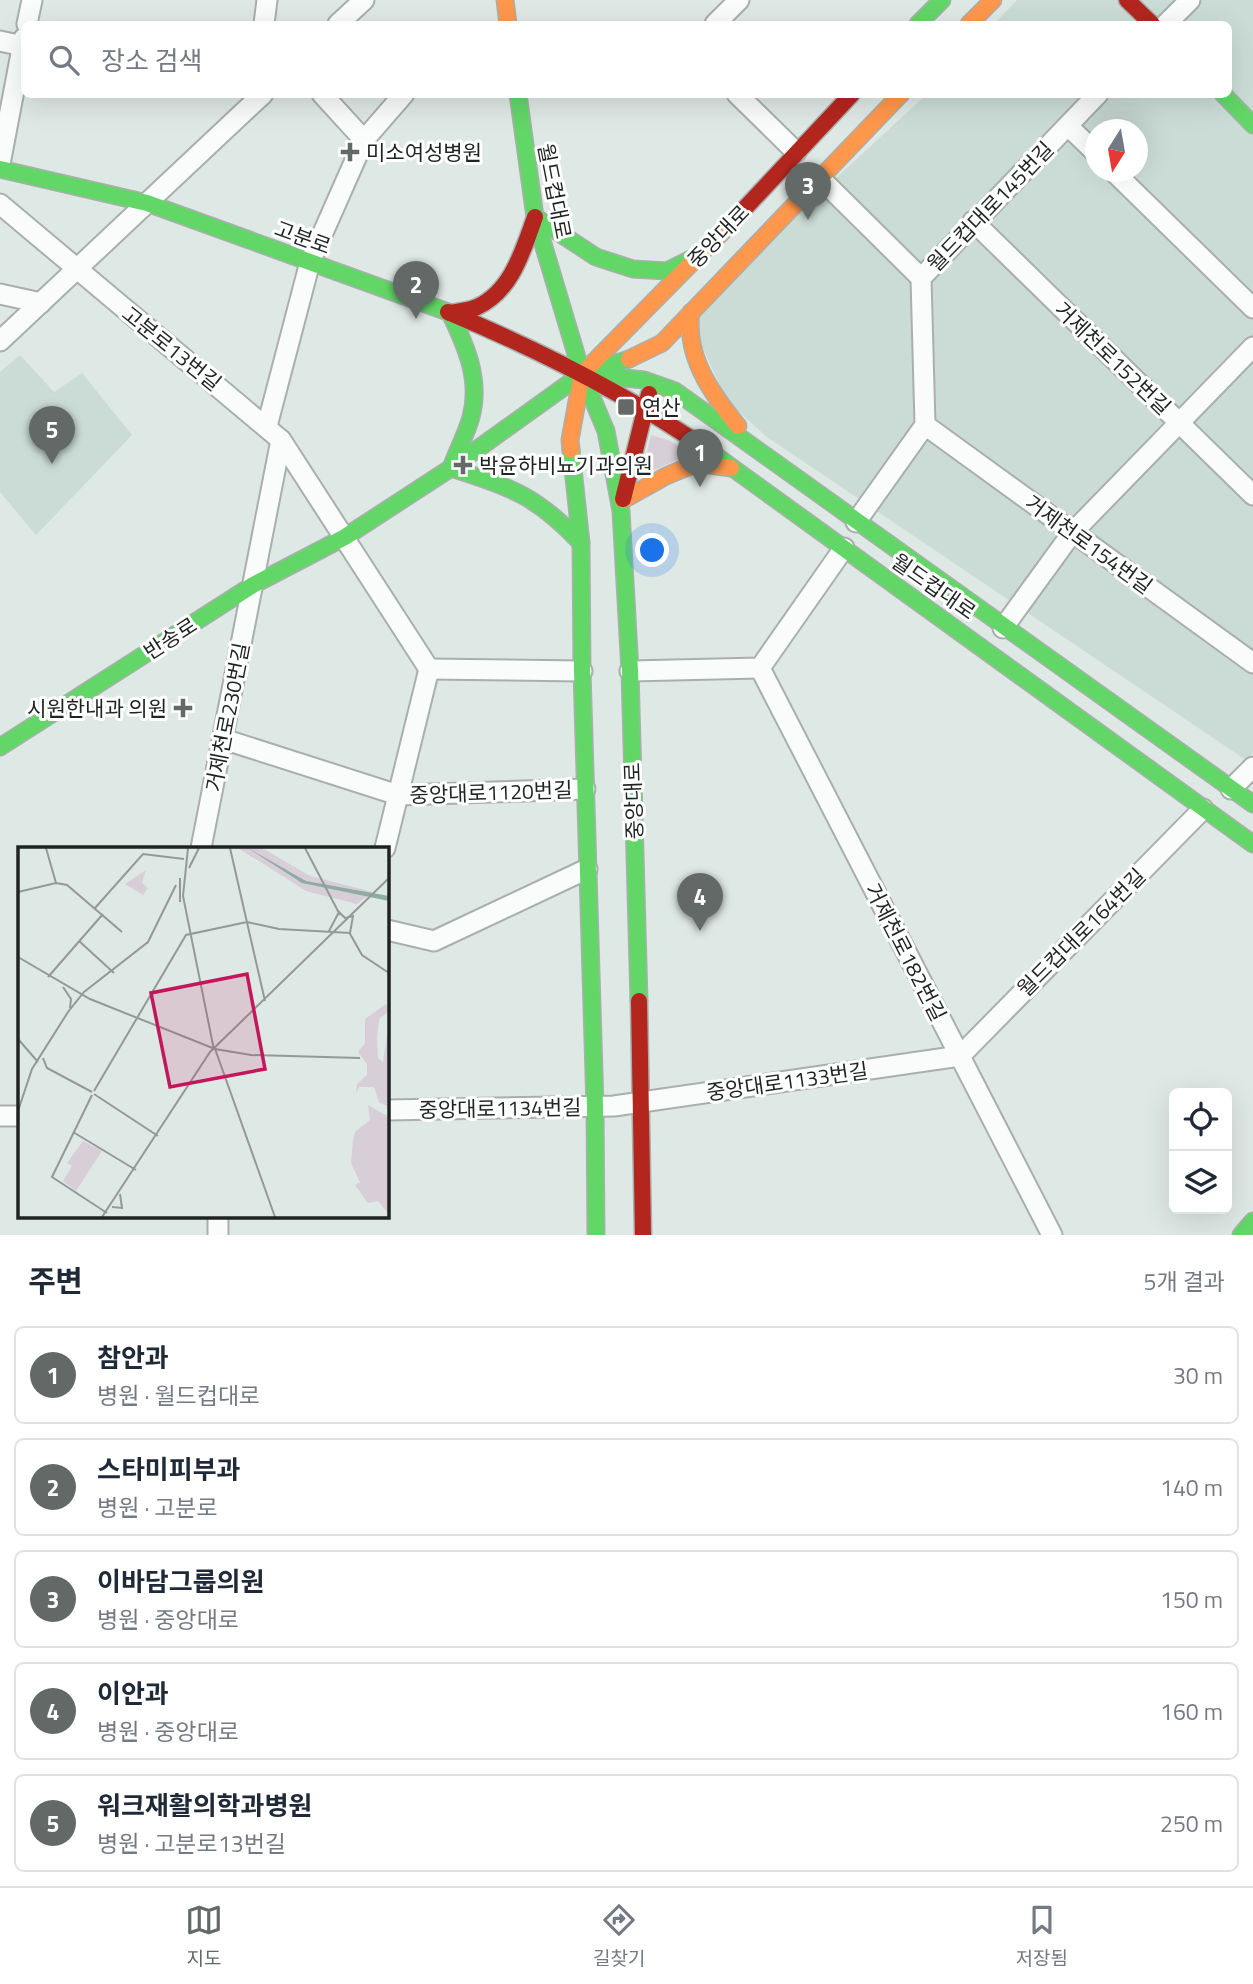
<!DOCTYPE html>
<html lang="ko">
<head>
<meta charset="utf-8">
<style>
	:root { --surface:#fff; --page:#f6f6f7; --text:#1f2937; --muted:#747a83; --line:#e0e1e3; --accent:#626967 }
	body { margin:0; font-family:"Titillium Web","Noto Sans KR",sans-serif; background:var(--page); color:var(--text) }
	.controls { position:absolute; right:21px; bottom:21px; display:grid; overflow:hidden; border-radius:10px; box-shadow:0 7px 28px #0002 }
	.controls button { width:63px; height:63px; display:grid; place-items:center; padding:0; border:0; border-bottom:2px solid var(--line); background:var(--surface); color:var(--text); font:35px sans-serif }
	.compass { position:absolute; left:1085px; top:119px; width:63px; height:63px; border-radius:50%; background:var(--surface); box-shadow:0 7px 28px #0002; rotate:191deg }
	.you { position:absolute; left:653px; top:551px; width:24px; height:24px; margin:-18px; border:5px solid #fff; border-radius:50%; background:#1a73e8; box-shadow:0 0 0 10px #1a73e833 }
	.badge { display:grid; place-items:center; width:46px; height:46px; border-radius:50%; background:var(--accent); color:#fff; font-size:23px; font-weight:700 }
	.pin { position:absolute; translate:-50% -58px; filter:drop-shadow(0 2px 4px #0008) }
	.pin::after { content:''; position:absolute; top:37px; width:24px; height:21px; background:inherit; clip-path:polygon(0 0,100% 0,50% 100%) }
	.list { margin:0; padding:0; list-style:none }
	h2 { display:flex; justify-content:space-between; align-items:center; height:91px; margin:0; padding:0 28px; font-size:30px }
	h2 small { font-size:23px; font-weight:400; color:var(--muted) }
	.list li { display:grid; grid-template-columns:46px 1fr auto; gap:21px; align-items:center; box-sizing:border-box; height:98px; margin:0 14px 14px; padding:0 14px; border:2px solid var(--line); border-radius:10px }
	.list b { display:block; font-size:26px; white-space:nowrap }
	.list p { margin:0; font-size:23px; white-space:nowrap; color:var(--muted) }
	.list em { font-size:23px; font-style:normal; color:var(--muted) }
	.icon { flex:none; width:38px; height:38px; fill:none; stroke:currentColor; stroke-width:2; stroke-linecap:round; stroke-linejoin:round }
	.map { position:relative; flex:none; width:1253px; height:1235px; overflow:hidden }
	.search { position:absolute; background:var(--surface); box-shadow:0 7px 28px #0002; left:21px; right:21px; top:21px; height:77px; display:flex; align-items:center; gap:18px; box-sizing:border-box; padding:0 24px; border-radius:10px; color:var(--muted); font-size:26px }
	.sheet { height:651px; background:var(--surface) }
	nav { display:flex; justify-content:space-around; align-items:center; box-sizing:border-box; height:98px; border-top:2px solid var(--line); background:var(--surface); font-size:19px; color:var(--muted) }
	nav a { display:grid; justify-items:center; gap:4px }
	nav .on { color:var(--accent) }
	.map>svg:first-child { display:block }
</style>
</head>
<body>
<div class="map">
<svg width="1253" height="1235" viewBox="0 0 1253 1235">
	<rect width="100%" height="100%" fill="#dee8e5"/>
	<!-- built -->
	<g fill="#cbdcd7" fill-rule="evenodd">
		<path d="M 1017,0 L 1253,0 L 1253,753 L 1246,760 L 767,437 L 727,401 L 698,337 L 701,311 L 772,237 L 926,95 L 1228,94 L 1228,24 L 994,24 ZM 1096,130 L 1138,130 L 1138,172 L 1096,172 Z"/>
		<path d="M 20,355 L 54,392 L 82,373 L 132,435 L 36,535 L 0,492 L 0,372 Z"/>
	</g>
	<!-- green -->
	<path fill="#d8ced8" d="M 651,435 L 668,440 L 688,451 L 689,455 L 642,475 Z"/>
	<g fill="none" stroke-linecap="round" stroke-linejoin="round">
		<!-- street casing -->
		<g stroke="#a9afad" stroke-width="23">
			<g id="street">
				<path d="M 27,24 L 32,0"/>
				<path d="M 264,24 L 267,0"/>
				<path d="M 338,24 L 364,0"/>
				<path d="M 715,24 L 739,0"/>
				<path d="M 1166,24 L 1190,0"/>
				<path d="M 0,41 L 23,46"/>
				<path d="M 322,94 L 364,140"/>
				<path d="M 737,94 L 796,152"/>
				<path d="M 1068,126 L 1096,153"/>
				<path d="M 0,164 L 24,38"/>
				<path d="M 1114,172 L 1253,308"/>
				<path d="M 820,178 L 921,278"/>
				<path d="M 0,204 L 281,440 L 429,669"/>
				<path d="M 973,221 L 1253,495"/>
				<path d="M 0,294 L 41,303"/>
				<path d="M 0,341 L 263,94"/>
				<path d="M 925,425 L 1253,663"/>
				<path d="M 267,426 L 310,262 L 364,140 L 404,94"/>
				<path d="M 856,522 L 925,425 L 921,278 L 1098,94"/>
				<path d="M 1003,628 L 1072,533 L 1253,347"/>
				<path d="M 760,668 L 1052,1235"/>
				<path d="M 429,669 L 582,671"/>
				<path d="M 630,671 L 760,668 L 844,548"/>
				<path d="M 223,739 L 398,795 L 585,789"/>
				<path d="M 1231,789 L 1253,767"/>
				<path d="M 201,848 L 281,440"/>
				<path d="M 385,848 L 429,669"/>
				<path d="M 387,930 L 434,941 L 587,869"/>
				<path d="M 387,1110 L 614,1106 L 960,1056 L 1203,809"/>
				<path d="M 0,1116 L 19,1116"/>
				<path d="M 218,1216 L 218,1235"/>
			</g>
		</g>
		<!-- fast casing -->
		<g stroke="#a9afad" stroke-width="19">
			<g id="fast">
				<path d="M 918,24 L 942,0"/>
				<path d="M 518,94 L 535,217 L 582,374 L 606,431 L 621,511 L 630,671 L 639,1001"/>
				<path d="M 1223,94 L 1253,125"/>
				<path d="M 0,169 L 147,203 L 448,312"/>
				<path d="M 535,217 L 596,257 L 633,269 L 667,271 L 691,259"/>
				<path d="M 450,313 C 466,346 481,380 471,417 C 466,435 457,451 451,468 C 512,488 536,495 581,543"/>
				<path d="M 595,375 L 644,380 L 675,391 L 1253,804"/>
				<path d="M 705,448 L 1253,844"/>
				<path d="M 571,450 L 581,543 L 582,671 L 595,1107 L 596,1235"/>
				<path d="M 0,747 L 253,585 L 345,537 L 451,468 L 582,374 L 629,359"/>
				<path d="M 1241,1235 L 1253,1221"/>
			</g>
		</g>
		<!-- slow casing -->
		<g stroke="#a9afad" stroke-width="19">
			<g id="slow">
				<path d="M 505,0 L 508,24"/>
				<path d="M 969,24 L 993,0"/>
				<path d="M 691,312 C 685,356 711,393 738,426"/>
				<path d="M 629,359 L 662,343 L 901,94"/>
				<path d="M 571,450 L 570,440 L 582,374 L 733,221"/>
				<path d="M 623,500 L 666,476 L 697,463 L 731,468"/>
			</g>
		</g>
		<!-- jam casing -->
		<g stroke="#a9afad" stroke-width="19">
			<g id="jam">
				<path d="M 1127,0 L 1152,24"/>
				<path d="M 733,221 L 852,94"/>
				<path d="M 448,312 C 537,349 625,393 705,448"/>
				<path d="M 450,313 C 459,311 469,311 477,307 C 512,291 523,250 535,217"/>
				<path d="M 623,499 L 649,394"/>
				<path d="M 639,1001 L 643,1235"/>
			</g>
		</g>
		<!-- street -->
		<use href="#street" stroke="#fafcfb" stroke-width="19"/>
		<!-- fast -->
		<use href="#fast" stroke="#63d668" stroke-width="16"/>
		<!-- slow -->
		<use href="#slow" stroke="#ff974d" stroke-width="16"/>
		<!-- jam -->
		<use href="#jam" stroke="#b3261e" stroke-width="16"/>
	</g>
	<!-- markers -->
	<g fill="#626967" stroke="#fff" stroke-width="2.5">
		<path d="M346.5 141.5h7v7h7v7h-7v7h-7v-7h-7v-7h7z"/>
		<rect x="617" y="398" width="18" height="18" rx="3.5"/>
		<path d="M459.5 454.5h7v7h7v7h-7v7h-7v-7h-7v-7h7z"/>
		<path d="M179.5 697.5h7v7h7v7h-7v7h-7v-7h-7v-7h7z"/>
	</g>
	<g text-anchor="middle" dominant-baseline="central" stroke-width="6" stroke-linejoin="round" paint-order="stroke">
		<!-- poi labels -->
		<g font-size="21" fill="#1f2423" stroke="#fff" text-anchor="start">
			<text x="366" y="152">미소여성병원</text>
			<text x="642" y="407">연산</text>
			<text x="479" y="465">박윤하비뇨기과의원</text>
			<text x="167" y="708" text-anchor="end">시원한내과 의원</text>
		</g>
		<!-- street labels -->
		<g font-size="21" fill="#1f2423" stroke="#fff">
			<text transform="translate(555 191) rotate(79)">월드컵대로</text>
			<text transform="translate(990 206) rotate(-46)">월드컵대로145번길</text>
			<text transform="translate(718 236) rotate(-46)">중앙대로</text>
			<text transform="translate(303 237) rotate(20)">고분로</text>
			<text transform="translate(172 348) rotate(39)">고분로13번길</text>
			<text transform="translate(1113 358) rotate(44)">거제천로152번길</text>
			<text transform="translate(1089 544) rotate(36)">거제천로154번길</text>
			<text transform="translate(934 586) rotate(35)">월드컵대로</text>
			<text transform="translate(170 638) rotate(-33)">반송로</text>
			<text transform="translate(227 717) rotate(-79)">거제천로230번길</text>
			<text transform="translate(491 792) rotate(-2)">중앙대로1120번길</text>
			<text transform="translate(633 801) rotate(-92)">중앙대로</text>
			<text transform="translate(1081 932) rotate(-45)">월드컵대로164번길</text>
			<text transform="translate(906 952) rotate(63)">거제천로182번길</text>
			<text transform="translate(787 1081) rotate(-8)">중앙대로1133번길</text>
			<text transform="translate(500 1108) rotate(-1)">중앙대로1134번길</text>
		</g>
	</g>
	<!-- overview -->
	<g transform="translate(18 847)">
		<rect width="371" height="371" fill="#dee8e5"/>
		<path d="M 220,1 L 244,1 L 292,29 L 355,45 L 339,57 L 288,44 ZM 128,23 L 124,36 L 130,41 L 125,48 L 107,37 ZM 368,157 L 371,164 L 361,172 L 359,191 L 360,211 L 365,215 L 371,175 L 371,260 L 361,255 L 356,240 L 341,240 L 338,247 L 339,237 L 349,228 L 349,217 L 340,205 L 347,196 L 347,172 ZM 350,258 L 371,270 L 371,367 L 360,354 L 350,356 L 337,338 L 342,335 L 333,316 L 335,293 L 337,285 L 352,273 ZM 65,294 L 84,304 L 58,344 L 45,334 L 54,319 L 49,316 Z" fill="#d8ced8"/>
		<path d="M 230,1 L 288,34 L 371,49 L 371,54 L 284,36 Z" fill="#8faca4"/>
		<path fill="none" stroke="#929a97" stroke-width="2" d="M 28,1 L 38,36M 170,1 L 165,49 L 196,203M 212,1 L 247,154M 287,1 L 322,68M 171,21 L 181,1M 162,31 L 162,55M 0,45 L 38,36 L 49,38 L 104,85M 77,61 L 125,7 L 166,12M 331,85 L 344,108 L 371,126M 61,94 L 96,126M 0,110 L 72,152 L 197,202 L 233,208 L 342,211M 30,130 L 85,67M 45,140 L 53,152 L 52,161M 0,192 L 20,215M 196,199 L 257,370M 25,211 L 29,221 L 74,245M 76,244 L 168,88 L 229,75 L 261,82 L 332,86 L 335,69 L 327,71 L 321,65 L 311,84M 76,247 L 140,289M 74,248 L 34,330 L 89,366M 0,264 L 14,222 L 50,165 L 66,145 L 130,95 L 158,38M 55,285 L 118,323M 94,360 L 104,361 L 102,347M 84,370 L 192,205 L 371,31"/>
		<path fill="#c2185b" fill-opacity="0.15" stroke="#c2185b" stroke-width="3.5" d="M 229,127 L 247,222 L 152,240 L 133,146 Z"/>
		<rect width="371" height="371" fill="none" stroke="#1f2423" stroke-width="3.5"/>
	</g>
</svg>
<div class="controls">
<button><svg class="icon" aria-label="locate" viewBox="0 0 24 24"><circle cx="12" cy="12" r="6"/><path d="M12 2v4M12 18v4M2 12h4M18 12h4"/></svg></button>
<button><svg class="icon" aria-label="layers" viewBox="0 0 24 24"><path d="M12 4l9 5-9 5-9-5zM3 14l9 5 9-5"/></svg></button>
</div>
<svg class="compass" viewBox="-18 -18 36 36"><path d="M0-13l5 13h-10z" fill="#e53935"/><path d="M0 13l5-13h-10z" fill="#747a83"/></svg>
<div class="you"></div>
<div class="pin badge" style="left:700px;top:487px">1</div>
<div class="pin badge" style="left:416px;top:319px">2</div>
<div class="pin badge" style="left:808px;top:220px">3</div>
<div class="pin badge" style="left:700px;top:931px">4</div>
<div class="pin badge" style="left:52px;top:464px">5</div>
<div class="search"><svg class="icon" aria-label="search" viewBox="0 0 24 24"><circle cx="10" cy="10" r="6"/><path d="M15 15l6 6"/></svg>장소 검색</div>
</div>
<section class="sheet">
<h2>주변<small>5개 결과</small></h2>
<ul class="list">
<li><span class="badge">1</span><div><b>참안과</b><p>병원 · 월드컵대로</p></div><em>30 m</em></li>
<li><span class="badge">2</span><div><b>스타미피부과</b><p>병원 · 고분로</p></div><em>140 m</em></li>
<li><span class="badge">3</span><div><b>이바담그룹의원</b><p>병원 · 중앙대로</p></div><em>150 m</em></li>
<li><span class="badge">4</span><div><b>이안과</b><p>병원 · 중앙대로</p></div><em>160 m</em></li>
<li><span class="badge">5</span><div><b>워크재활의학과병원</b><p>병원 · 고분로13번길</p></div><em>250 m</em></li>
</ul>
</section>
<nav>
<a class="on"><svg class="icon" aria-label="map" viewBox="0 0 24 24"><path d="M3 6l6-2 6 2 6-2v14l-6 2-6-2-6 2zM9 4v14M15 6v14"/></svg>지도</a>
<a><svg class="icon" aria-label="directions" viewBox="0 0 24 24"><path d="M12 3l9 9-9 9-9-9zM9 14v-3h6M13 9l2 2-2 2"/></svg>길찾기</a>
<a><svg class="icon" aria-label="saved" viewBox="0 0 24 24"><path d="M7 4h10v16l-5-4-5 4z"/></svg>저장됨</a>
</nav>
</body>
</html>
